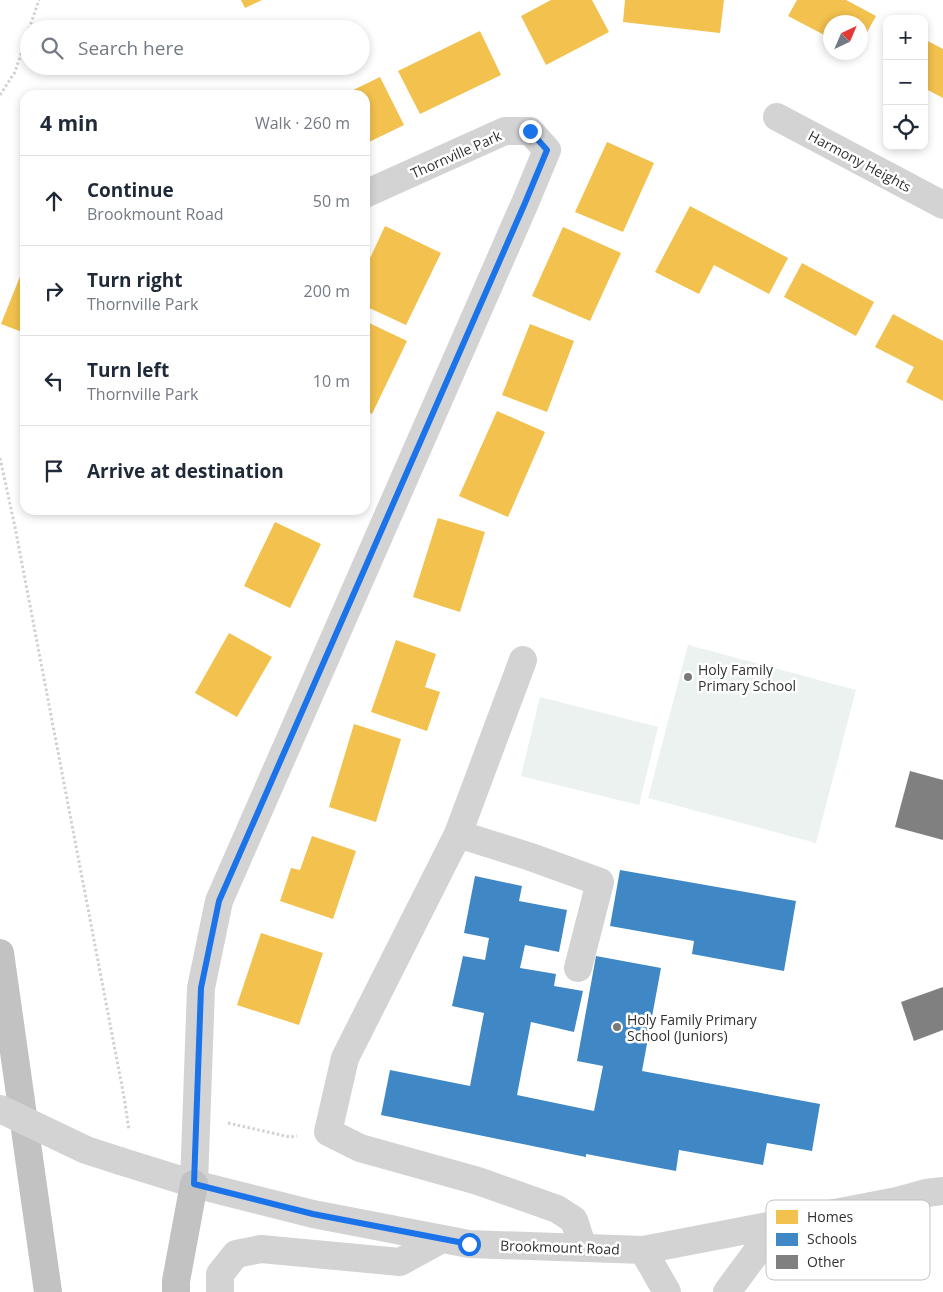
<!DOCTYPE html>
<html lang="en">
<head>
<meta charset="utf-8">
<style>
	:root { --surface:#fff; --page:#f2f2f3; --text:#1f2937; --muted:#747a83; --line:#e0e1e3 }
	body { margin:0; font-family:"Open Sans",sans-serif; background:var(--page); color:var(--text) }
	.controls { position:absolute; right:15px; top:15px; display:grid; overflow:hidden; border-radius:10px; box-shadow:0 2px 8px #0003 }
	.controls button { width:45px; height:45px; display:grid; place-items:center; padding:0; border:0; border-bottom:1px solid var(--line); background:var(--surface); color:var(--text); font:25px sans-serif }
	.compass { position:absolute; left:823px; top:15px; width:45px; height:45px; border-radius:50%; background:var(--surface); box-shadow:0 2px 8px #0003; rotate:44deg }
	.stop { position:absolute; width:15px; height:15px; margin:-11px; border:4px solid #1a73e8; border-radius:50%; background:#fff }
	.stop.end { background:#1a73e8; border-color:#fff; box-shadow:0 1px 5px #0008 }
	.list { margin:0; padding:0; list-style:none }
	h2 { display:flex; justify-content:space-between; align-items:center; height:65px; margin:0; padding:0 20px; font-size:21px }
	h2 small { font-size:16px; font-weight:400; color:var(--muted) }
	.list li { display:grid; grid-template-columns:32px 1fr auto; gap:15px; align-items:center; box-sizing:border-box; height:90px; padding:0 20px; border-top:1px solid var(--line) }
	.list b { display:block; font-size:19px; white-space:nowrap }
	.list p { margin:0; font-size:16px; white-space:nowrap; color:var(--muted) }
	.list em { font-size:16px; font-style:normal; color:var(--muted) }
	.icon { flex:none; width:28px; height:28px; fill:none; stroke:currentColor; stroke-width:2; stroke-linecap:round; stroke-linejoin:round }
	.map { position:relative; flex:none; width:943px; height:1292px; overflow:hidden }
	.search { position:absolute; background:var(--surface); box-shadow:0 2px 8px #0003; left:20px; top:20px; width:350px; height:55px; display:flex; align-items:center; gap:12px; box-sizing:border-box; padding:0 18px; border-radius:28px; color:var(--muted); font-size:19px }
	.panel { position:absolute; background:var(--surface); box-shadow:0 2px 8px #0003; left:20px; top:90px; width:350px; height:425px; border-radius:15px }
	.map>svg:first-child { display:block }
</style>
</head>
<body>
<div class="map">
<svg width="943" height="1292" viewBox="0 0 943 1292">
	<rect width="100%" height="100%" fill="#fff"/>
	<!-- green -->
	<g fill="#ebf2f0">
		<path d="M 688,645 L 856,690 L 816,843 L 648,798 Z"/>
		<path d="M 540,697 L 658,727 L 639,805 L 521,776 Z"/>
	</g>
	<!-- homes -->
	<g fill="#f2c14e">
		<path d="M 241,0 L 262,0 L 245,8 Z"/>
		<path d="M 551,0 L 592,0 L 609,32 L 546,65 L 521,16 Z"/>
		<path d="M 625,0 L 724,0 L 720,33 L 623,22 Z"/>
		<path d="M 797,0 L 846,0 L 876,16 L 860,45 L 860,22 L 830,22 L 830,38 L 788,16 Z"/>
		<path d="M 480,31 L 501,75 L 420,114 L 398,71 Z"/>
		<path d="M 924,39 L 943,49 L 943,98 L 924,88 Z"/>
		<path d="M 380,77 L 404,125 L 365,144 L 365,95 L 343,95 Z"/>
		<path d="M 607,142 L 654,163 L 623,232 L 575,212 Z"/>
		<path d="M 690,206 L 788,258 L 769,294 L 714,265 L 699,294 L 655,272 Z"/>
		<path d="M 385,226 L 441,253 L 406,325 L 365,306 L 365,269 Z"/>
		<path d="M 563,227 L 621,253 L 590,321 L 532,296 Z"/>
		<path d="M 802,263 L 874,302 L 856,336 L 784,297 Z"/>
		<path d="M 25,264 L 25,333 L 1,324 Z"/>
		<path d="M 893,314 L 943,341 L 943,401 L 906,382 L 914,367 L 875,347 Z"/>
		<path d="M 365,321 L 407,341 L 372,414 L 365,410 Z"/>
		<path d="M 530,324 L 574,341 L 547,412 L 502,395 Z"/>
		<path d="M 497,411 L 545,432 L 508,517 L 459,496 Z"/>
		<path d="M 438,518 L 485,532 L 460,612 L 413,597 Z"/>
		<path d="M 275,522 L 321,544 L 290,608 L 244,586 Z"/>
		<path d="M 229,633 L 272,657 L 237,717 L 195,693 Z"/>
		<path d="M 396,640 L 436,654 L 425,687 L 440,692 L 427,731 L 371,712 Z"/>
		<path d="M 354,724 L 401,739 L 376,822 L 329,807 Z"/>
		<path d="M 312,836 L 356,851 L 333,919 L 280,901 L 291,868 L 300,870 Z"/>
		<path d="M 261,933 L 323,953 L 299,1025 L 237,1005 Z"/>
	</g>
	<!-- schools -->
	<g fill="#3f88c5">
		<path d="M 620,870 L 796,901 L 784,971 L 692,954 L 694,941 L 610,926 Z"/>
		<path d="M 475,876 L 522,886 L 519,901 L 567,910 L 559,952 L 525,945 L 520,968 L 556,974 L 554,986 L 583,991 L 574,1032 L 531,1022 L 517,1095 L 594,1111 L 603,1066 L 577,1061 L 596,956 L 661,968 L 642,1071 L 820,1104 L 812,1151 L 767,1143 L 763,1165 L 679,1150 L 676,1171 L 586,1154 L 586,1157 L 381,1115 L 390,1070 L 470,1086 L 484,1013 L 452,1006 L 463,956 L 485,960 L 489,938 L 464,933 Z"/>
	</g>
	<!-- building -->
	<g fill="#808080">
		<path d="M 910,771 L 943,780 L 943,840 L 895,827 Z"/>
		<path d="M 943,987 L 943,1030 L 914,1041 L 901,1002 Z"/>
	</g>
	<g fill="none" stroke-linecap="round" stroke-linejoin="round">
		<!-- path -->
		<g stroke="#d1d1d1" stroke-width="3" stroke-dasharray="2.5 2.5" stroke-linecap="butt">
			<path d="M 29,29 L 39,0"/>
			<path d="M 0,95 L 15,72 L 29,30"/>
			<path d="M 0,458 L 15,527 L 124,1097 L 129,1130"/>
			<path d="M 228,1123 L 290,1137 L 297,1136"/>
		</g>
		<!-- minor -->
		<g stroke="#d3d3d3" stroke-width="28">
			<path d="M 777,117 L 943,205"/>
			<path d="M 523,660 L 458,834 L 345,1058 L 328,1132 L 360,1148 L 478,1181 L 557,1209 L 574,1220 L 583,1248"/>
			<path d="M 458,834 L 528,856 L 600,882 L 578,968"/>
			<path d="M 120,1161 L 194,1184 L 313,1214 L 469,1244 L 643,1250 L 897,1201 L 926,1193 L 943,1191"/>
			<path d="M 194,1184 L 201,988 L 219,901 L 525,203 L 547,150 L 530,131 L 505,131 L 365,194"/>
			<path d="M 643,1250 L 667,1292"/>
			<path d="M 220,1292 L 220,1274 L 236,1254 L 261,1249 L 400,1262 L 442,1239"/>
			<path d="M 727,1292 L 778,1223"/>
		</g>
		<!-- highway -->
		<g stroke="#c2c2c2" stroke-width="28">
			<path d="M 0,953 L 48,1292"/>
			<path d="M 176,1292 L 176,1281 L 194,1184"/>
		</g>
		<!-- minor-bridge -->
		<path stroke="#d3d3d3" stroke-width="28" d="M 0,1109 L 86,1150 L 120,1161"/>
	</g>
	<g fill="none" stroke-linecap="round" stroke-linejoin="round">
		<!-- route -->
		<path stroke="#1a73e8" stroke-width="6" d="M 469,1244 L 313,1214 L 194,1184 L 201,988 L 219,901 L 525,203 L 547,150 L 530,131"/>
	</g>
	<!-- markers -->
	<g fill="#797979" stroke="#fff" stroke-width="2">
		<circle cx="688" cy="677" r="5"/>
		<circle cx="617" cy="1027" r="5"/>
	</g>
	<g text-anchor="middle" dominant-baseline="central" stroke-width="5" stroke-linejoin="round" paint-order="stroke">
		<!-- street labels -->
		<g font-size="14" fill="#313131" stroke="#fff">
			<text transform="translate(456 154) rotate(-24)">Thornville Park</text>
			<text transform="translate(860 161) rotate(28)">Harmony Heights</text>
			<text transform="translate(560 1247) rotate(2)">Brookmount Road</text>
		</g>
		<!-- poi labels -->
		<g font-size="14" fill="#313131" stroke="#fff" text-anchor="start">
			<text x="698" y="669">Holy Family<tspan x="698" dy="16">Primary School</tspan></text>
			<text x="627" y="1019">Holy Family Primary<tspan x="627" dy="16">School (Juniors)</tspan></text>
		</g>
	</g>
	<!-- legend -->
	<rect x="766" y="1200" width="164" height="80" rx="8" fill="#fff" stroke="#c1c1c1" stroke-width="1"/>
	<rect x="776" y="1210" width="22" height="14" fill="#f2c14e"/>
	<rect x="776" y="1233" width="22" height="13" fill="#3f88c5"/>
	<rect x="776" y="1255" width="22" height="14" fill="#808080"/>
	<g font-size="14" fill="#313131">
		<text x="807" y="1222">Homes</text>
		<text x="807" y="1244">Schools</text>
		<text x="807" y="1267">Other</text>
	</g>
</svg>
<div class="controls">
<button>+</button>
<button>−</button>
<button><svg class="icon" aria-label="locate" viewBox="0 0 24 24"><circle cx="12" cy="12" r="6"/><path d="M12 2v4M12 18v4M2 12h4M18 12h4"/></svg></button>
</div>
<svg class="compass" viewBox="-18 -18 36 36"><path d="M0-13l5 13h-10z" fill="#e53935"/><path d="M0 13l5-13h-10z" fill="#747a83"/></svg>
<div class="stop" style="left:469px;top:1244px"></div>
<div class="stop end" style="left:530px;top:131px"></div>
<div class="search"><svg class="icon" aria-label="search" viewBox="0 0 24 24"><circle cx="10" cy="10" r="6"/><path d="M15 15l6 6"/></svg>Search here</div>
<section class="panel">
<h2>4 min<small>Walk · 260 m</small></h2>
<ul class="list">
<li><svg class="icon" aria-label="ahead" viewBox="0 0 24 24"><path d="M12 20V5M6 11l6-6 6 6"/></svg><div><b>Continue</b><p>Brookmount Road</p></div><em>50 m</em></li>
<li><svg class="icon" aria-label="right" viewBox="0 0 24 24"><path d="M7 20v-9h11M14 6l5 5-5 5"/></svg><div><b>Turn right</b><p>Thornville Park</p></div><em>200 m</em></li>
<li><svg class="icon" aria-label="left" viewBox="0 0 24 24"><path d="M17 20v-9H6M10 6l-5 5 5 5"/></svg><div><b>Turn left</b><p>Thornville Park</p></div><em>10 m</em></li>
<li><svg class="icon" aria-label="arrive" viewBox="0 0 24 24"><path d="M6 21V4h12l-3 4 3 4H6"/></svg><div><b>Arrive at destination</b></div></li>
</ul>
</section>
</div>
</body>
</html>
